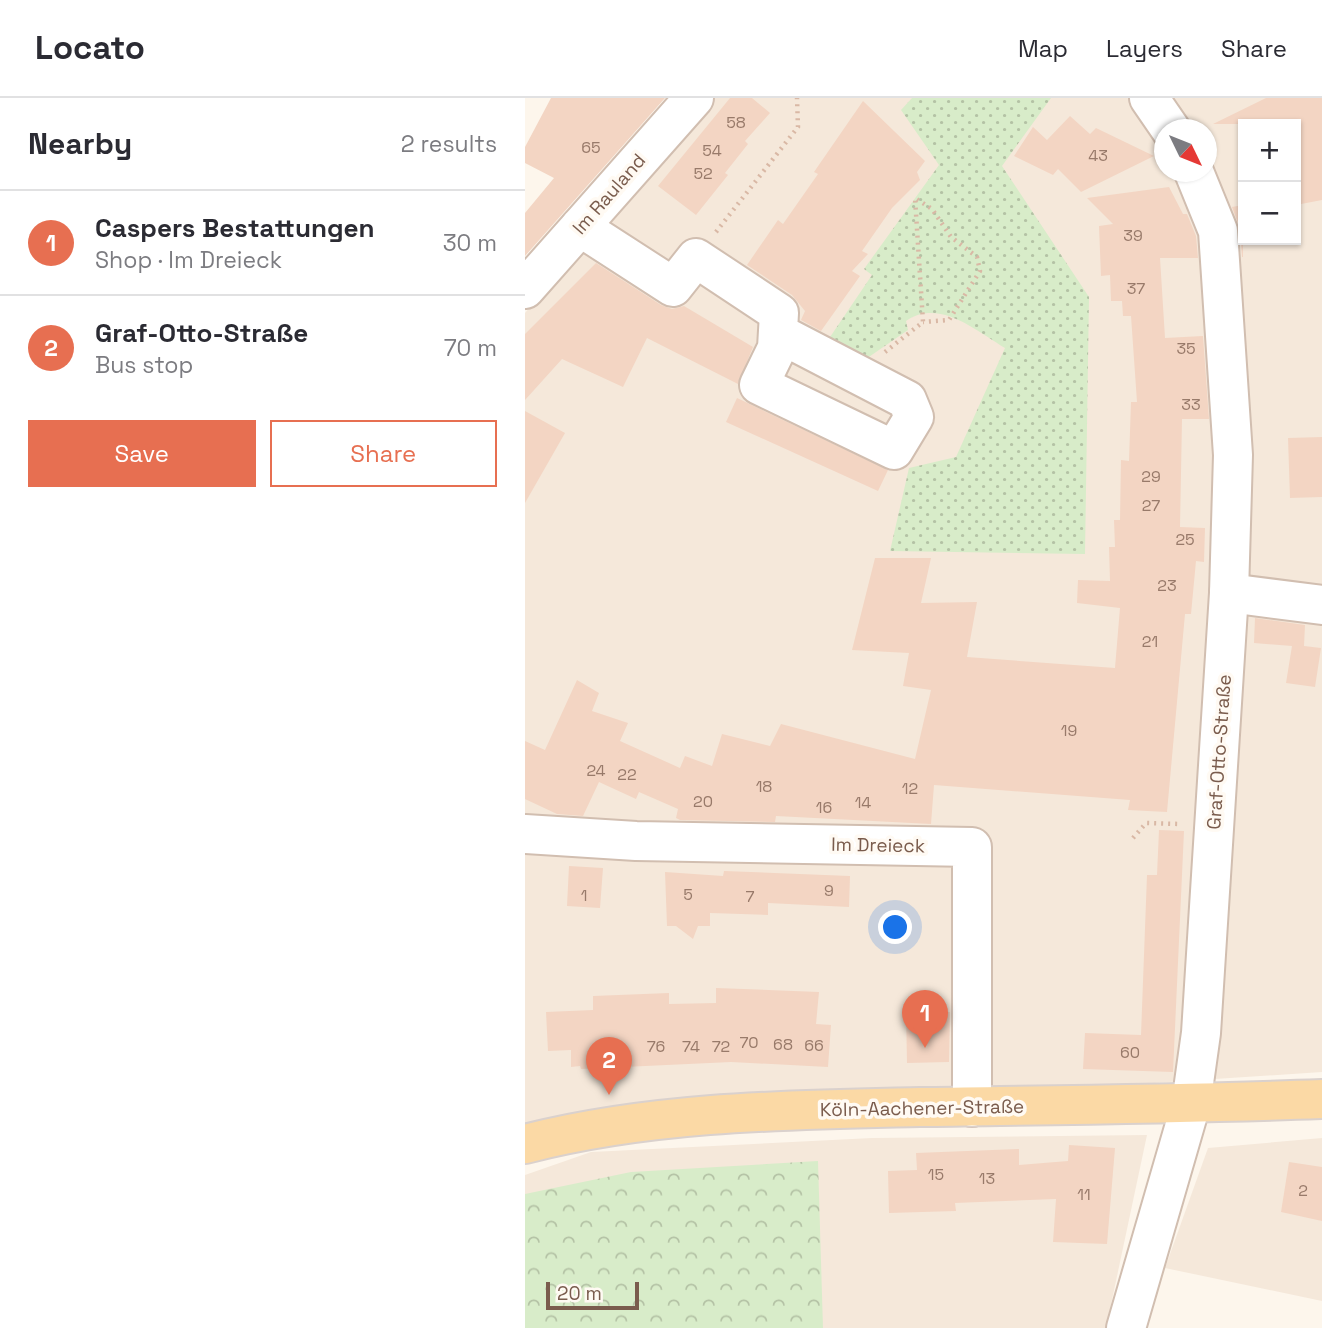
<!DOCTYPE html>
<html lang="en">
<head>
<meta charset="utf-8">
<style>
	:root { --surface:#fff; --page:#f7f7f7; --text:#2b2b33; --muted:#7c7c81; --line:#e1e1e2; --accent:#e76f51 }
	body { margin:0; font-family:"Space Grotesk",sans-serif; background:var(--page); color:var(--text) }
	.controls { position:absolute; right:21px; top:21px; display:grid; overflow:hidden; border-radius:0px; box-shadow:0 2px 5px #0004 }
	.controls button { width:63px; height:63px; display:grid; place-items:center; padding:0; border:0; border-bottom:2px solid var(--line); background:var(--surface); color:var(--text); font:35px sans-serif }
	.compass { position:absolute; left:629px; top:21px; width:63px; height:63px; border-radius:50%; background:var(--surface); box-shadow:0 2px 5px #0004; rotate:133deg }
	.scale { position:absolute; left:21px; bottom:18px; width:93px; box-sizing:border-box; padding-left:7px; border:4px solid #7a5c4d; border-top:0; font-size:19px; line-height:24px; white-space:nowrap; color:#7a5c4d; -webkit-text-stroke:5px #fffaf3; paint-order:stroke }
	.you { position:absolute; left:371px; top:830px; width:24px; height:24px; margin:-18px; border:5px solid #fff; border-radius:50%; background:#1a73e8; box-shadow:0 0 0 10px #1a73e833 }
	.badge { display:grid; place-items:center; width:46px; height:46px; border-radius:50%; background:var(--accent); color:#fff; font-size:23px; font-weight:700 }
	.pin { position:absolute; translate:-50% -58px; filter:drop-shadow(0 2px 4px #0008) }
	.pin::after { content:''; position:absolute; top:37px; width:24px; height:21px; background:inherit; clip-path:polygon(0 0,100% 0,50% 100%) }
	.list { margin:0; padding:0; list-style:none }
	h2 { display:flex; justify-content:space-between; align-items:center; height:91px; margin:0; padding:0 28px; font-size:30px }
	h2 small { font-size:23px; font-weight:400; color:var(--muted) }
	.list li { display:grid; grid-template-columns:46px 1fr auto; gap:21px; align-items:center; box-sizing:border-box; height:105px; padding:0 28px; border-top:2px solid var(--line) }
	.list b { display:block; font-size:26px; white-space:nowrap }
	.list p { margin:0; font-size:23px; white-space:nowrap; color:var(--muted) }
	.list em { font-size:23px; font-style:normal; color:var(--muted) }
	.actions { display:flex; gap:14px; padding:21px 28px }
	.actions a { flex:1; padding:16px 0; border:2px solid var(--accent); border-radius:0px; text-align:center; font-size:24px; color:var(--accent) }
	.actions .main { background:var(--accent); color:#fff }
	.map { position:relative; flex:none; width:797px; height:1230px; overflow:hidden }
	header { display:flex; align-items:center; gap:42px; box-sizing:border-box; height:98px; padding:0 35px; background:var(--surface); border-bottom:2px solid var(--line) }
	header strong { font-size:33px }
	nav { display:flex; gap:38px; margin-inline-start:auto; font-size:24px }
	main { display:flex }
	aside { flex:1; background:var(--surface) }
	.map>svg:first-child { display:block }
</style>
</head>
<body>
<header>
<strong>Locato</strong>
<nav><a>Map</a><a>Layers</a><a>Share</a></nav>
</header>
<main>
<aside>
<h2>Nearby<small>2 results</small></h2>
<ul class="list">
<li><span class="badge">1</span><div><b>Caspers Bestattungen</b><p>Shop · Im Dreieck</p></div><em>30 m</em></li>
<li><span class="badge">2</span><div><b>Graf-Otto-Straße</b><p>Bus stop</p></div><em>70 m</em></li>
</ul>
<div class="actions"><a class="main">Save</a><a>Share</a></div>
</aside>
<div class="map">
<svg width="797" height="1230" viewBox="0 0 797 1230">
	<defs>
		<pattern id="grass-dots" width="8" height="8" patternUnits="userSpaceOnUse" patternTransform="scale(1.75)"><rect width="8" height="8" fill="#d8ecc9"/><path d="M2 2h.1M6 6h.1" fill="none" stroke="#b4c2a5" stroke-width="1.8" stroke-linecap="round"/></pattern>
		<pattern id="park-crowns" width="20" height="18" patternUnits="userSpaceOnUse" patternTransform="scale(1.75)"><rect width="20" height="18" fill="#d8ecc9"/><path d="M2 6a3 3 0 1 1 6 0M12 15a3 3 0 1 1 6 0" fill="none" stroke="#b4c2a5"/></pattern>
	</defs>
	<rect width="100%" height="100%" fill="#fdf6ec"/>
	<!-- residential -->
	<g fill="#f5e8da" fill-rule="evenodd">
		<path d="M 185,0 L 797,0 L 797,974 L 0,1026 L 0,215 ZM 718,26 L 771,26 L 771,142 L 718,142 ZM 640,32 L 682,32 L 682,74 L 640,74 Z"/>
		<path d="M 622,1037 L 581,1230 L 0,1230 L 0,1077 L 66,1054 L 347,1040 Z"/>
		<path d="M 797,1040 L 797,1203 L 640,1170 L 683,1050 Z"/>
	</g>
	<!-- grass -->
	<path fill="url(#grass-dots)" d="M 387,0 L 526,0 L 477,68 L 564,199 L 560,456 L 365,453 L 384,370 L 431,359 L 480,250 C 450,232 414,200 381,223 L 383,232 L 338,263 L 303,242 L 347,177 L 339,171 L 414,67 L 376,12 Z"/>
	<!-- park -->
	<path fill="url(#park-crowns)" d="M 293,1063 L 298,1230 L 0,1230 L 0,1096 L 106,1074 Z"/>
	<!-- building -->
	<g fill="#f3d5c3">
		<path d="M 26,0 L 140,0 L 0,158 L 0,115 L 29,80 L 0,65 L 0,49 Z"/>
		<path d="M 205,0 L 227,0 L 245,15 L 220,43 L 223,46 L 200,75 L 203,77 L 171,117 L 133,88 Z"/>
		<path d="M 741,0 L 797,0 L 797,102 L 771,107 L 771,26 L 688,26 Z"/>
		<path d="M 338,3 L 400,63 L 392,74 L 395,82 L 367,110 L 337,153 L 343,156 L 327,173 L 335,178 L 296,233 L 276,222 L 280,213 L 267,197 L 222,167 L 253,122 L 258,126 L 293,76 L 289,74 Z"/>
		<path d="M 545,18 L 565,36 L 571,30 L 629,58 L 556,94 L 533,71 L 528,77 L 489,58 L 508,29 L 522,42 Z"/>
		<path d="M 644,89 L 658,116 L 662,116 L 671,138 L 673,160 L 635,160 L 640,240 L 678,238 L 684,321 L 657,321 L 655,429 L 680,430 L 679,464 L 671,463 L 666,516 L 660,516 L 642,714 L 603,712 L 605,702 L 409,687 L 406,726 L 251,718 L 250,724 L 155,722 L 151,720 L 153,711 L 114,694 L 111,701 L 74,684 L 58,718 L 32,716 L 0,701 L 0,643 L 20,652 L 52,582 L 74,595 L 67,613 L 103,625 L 95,643 L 155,670 L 160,658 L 187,668 L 197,636 L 245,648 L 256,626 L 390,661 L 406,592 L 378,588 L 384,555 L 327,552 L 350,460 L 406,460 L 396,505 L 452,504 L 442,559 L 590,570 L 595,510 L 552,505 L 553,482 L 585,483 L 584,449 L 590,449 L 589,422 L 595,422 L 596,362 L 604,363 L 606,304 L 612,304 L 606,218 L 598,218 L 597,203 L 586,203 L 585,177 L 576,178 L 574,128 L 588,126 L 562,100 Z"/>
		<path d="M 718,107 L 718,159 L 717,159 L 715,131 L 707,109 Z"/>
		<path d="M 71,165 L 136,207 L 147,211 L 159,208 L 228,249 L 213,286 L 122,240 L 98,289 L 37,261 L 0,302 L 0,236 Z"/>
		<path d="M 212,300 L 363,372 L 353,393 L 201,324 Z"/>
		<path d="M 0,313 L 40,335 L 0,405 Z"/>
		<path d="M 797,339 L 797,399 L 765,400 L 763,340 Z"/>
		<path d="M 730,520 L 780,527 L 779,548 L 796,550 L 790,589 L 761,585 L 767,548 L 729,545 Z"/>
		<path d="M 634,732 L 659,733 L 648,974 L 558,971 L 560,935 L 616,937 L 622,777 L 632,777 Z"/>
		<path d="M 44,768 L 78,770 L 75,810 L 42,808 Z"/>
		<path d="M 199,773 L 325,778 L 324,809 L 243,805 L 243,817 L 185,815 L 185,828 L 173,828 L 168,841 L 151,828 L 142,828 L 140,774 L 198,778 Z"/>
		<path d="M 191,890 L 294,894 L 291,926 L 306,927 L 303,969 L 206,964 L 56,971 L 55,968 L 46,969 L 46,952 L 23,953 L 21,914 L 68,912 L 68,898 L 144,895 L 144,906 L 191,905 Z"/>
		<path d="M 381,914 L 425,914 L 424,964 L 382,965 Z"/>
		<path d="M 544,1047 L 590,1050 L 582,1146 L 528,1144 L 531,1101 L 430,1105 L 431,1113 L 364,1115 L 363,1073 L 392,1072 L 391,1055 L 494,1051 L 494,1067 L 543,1063 Z"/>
		<path d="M 764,1064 L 797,1069 L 797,1123 L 756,1114 Z"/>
	</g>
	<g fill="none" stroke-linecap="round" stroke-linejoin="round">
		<!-- minor casing -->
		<g stroke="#d1beb0" stroke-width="42">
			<g id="minor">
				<path d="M 624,0 L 646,32"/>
				<path d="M 55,129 L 148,189 L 171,160 L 254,215 L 252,250 L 234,287 L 369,352 L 389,319 L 382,302 L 253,235"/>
				<path d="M 0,191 L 169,0"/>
				<path d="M 704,495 L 797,507"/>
				<path d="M 0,736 L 111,743 L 447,749 L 447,1009"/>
				<path d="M 601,1230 L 666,1006 L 676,935 L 704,495 L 708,357 L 693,133 L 669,74"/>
			</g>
		</g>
		<!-- major casing -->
		<g stroke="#dad1cd" stroke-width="42">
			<path id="major" d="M 0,1046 C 128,1013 263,1012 395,1009 C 529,1007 663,1006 797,1001"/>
		</g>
		<!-- path -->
		<g stroke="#d9b8a5" stroke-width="4.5" stroke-dasharray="2 5" stroke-linecap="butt">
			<path d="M 191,134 L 273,29 L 272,0"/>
			<path d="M 360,254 L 398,224 L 390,100 L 407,111 L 426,139 L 452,159 L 455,173 L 424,222 L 398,224"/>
			<path d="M 608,740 L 621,725 L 656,726"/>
		</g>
		<!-- minor -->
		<use href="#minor" stroke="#fff" stroke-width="38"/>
		<!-- major -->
		<use href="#major" stroke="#fbd9a5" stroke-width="38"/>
	</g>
	<g text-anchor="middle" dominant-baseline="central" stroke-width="7" stroke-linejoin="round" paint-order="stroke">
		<!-- number labels -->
		<g font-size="16" fill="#987a6a">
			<text x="211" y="24">58</text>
			<text x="66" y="49">65</text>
			<text x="187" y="52">54</text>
			<text x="573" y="57">43</text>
			<text x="178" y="75">52</text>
			<text x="608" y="137">39</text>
			<text x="611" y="190">37</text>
			<text x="661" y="250">35</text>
			<text x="666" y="306">33</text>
			<text x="626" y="378">29</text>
			<text x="626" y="407">27</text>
			<text x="660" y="441">25</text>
			<text x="642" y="487">23</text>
			<text x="625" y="543">21</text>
			<text x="544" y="632">19</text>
			<text x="71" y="672">24</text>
			<text x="102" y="676">22</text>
			<text x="239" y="688">18</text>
			<text x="385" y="690">12</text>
			<text x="178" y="703">20</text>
			<text x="338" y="704">14</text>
			<text x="299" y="709">16</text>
			<text x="304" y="792">9</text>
			<text x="163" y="796">5</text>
			<text x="59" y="797">1</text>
			<text x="225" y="798">7</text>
			<text x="224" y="944">70</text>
			<text x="258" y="946">68</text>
			<text x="289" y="947">66</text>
			<text x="131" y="948">76</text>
			<text x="166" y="948">74</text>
			<text x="196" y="948">72</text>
			<text x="605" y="954">60</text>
			<text x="411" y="1076">15</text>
			<text x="462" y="1080">13</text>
			<text x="778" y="1092">2</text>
			<text x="559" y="1096">11</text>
		</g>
		<!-- street labels -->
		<g font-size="19" fill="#7a5c4d" stroke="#fffaf3">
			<text transform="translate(84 96) rotate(-49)">Im Rauland</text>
			<text transform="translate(694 654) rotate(-86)">Graf-Otto-Straße</text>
			<text transform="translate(353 747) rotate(1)">Im Dreieck</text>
			<text transform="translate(397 1010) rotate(-1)">Köln-Aachener-Straße</text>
		</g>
	</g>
</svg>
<div class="controls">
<button>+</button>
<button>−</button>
</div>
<svg class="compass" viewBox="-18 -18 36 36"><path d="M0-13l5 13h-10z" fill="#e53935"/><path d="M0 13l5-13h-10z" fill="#7c7c81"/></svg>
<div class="scale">20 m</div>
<div class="you"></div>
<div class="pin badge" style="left:400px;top:950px">1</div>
<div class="pin badge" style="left:84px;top:997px">2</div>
</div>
</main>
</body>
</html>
